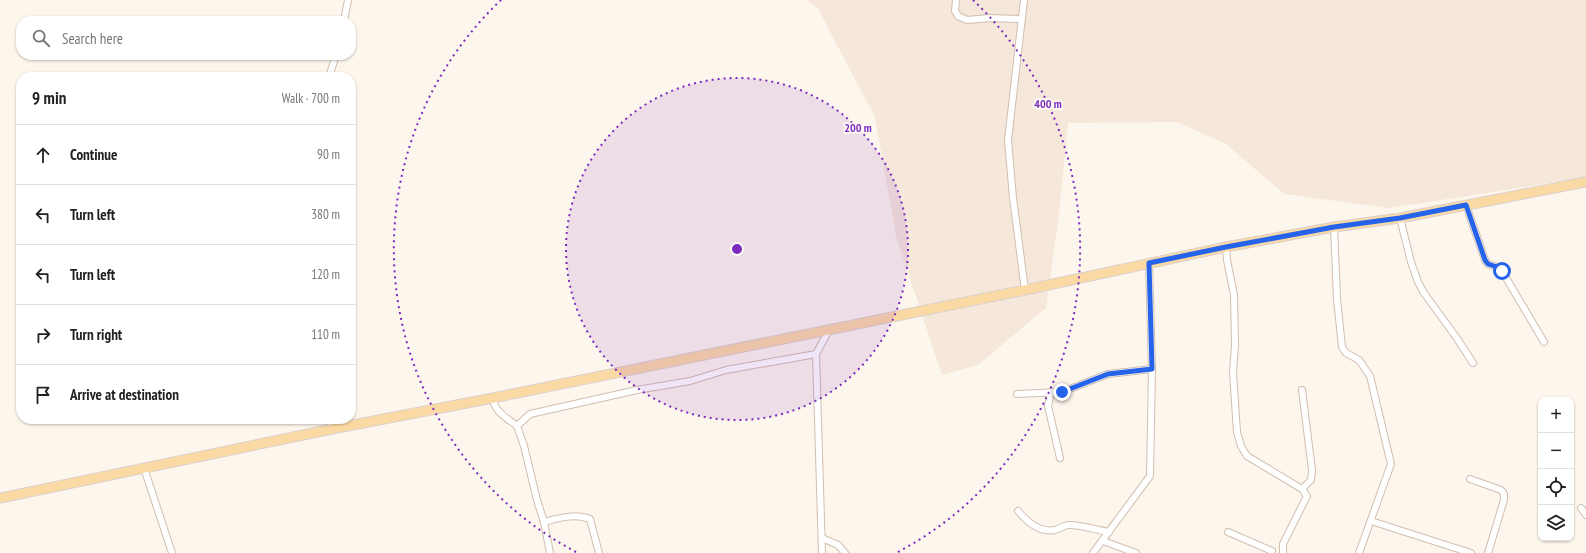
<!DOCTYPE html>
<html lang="en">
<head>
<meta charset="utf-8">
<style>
	:root { --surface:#fff; --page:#f2f2f2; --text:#222; --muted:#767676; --line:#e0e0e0 }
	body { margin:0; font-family:"PT Sans Narrow",sans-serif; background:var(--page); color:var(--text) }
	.controls { position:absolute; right:12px; bottom:12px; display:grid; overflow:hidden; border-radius:8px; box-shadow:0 1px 3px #0004 }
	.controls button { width:36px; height:36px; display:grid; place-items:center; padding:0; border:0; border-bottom:1px solid var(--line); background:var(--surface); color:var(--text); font:20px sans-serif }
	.stop { position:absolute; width:12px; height:12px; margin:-9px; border:3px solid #2563eb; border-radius:50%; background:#fff }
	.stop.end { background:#2563eb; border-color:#fff; box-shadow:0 1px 4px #0008 }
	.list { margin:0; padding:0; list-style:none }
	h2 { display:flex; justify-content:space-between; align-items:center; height:52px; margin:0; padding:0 16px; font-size:17px }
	h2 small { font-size:13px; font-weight:400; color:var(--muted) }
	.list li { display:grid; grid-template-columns:26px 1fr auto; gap:12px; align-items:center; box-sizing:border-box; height:60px; padding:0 16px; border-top:1px solid var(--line) }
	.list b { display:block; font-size:15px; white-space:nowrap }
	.list em { font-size:13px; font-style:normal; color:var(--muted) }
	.icon { flex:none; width:22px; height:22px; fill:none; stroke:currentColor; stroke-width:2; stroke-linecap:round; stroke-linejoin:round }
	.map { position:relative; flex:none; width:1586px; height:553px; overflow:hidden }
	.search { position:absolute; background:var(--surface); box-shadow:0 1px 3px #0004; left:16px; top:16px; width:340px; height:44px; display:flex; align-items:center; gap:10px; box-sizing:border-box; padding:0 14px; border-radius:16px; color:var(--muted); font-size:15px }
	.panel { position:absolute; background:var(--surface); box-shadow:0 1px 3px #0004; left:16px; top:72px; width:340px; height:352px; border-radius:16px }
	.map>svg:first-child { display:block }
</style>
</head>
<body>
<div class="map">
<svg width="1586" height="553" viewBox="0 0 1586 553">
	<rect width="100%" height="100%" fill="#fdf6ec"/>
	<!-- residential -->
	<path fill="#f5e8da" d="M 807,0 L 1586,0 L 1586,176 L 1578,179 L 1389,208 L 1284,194 L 1226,144 L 1177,122 L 1068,123 L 1059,214 L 1046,308 L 978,365 L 942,375 L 896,236 L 875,117 L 818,9 Z"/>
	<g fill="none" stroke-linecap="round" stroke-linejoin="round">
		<!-- street casing -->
		<g stroke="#d1beb0" stroke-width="8">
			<g id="street">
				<path d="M 956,0 L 955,11 L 958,16 L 967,20 L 989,18 L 1022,19"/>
				<path d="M 1024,0 L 1008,140 L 1013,198 L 1025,290"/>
				<path d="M 344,21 L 348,0"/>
				<path d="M 329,77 L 336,55"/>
				<path d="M 1466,205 L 1485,260 L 1488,264 L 1497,267 L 1502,271 L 1544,342"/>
				<path d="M 1400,218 L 1411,262 L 1418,282 L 1424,293 L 1456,337 L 1473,363"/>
				<path d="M 1334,227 L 1337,299 L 1342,347 L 1346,353 L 1359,360 L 1370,376 L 1391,464 L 1359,553"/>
				<path d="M 1226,247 L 1227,260 L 1234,295 L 1235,345 L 1233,373 L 1237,432 L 1241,446 L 1247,456 L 1302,489 L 1307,496 L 1283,544 L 1283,553"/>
				<path d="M 1051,392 L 1048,406 L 1060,458"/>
				<path d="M 1017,394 L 1062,392 L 1108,374 L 1152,369"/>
				<path d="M 493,398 C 494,412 507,418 517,426"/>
				<path d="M 329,419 L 332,429"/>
				<path d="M 144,468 L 172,553"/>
				<path d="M 1470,479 L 1501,490 L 1504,494 L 1504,500 L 1488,553"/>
				<path d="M 1302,489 L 1311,480 L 1312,470 L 1302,390"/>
				<path d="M 1581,508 L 1586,515"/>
				<path d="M 1018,511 C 1027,522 1039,533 1055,530 C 1060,529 1064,525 1069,525 C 1082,525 1096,530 1109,532"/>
				<path d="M 1371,521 L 1471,553"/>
				<path d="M 544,522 C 559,518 576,513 590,519 L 599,553"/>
				<path d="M 1228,532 L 1272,551"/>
				<path d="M 822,538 L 838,545 L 845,553"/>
				<path d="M 1103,541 L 1136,553"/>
				<path d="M 550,553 L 544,522 L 537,500 L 524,446 L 517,426 L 530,414 L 637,390 L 690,381 L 726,370 L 816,354"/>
				<path d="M 822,553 L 816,354 L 829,330"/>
				<path d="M 1093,553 L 1150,476 L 1152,369 L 1149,263"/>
			</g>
		</g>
		<!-- primary casing -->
		<g stroke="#dad1cd" stroke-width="11">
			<path id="primary" d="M 0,498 L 332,429 L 493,398 L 1025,290 L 1226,247 L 1334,227 L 1400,218 L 1586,182"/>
		</g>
		<!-- street -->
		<use href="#street" stroke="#fff" stroke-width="6"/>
		<!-- primary -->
		<use href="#primary" stroke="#fbd9a5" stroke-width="9"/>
	</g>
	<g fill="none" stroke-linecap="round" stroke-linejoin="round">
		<!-- route -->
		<path stroke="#2563eb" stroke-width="5" d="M 1062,392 L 1108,374 L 1152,369 L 1149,263 L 1226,247 L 1334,227 L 1400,218 L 1466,205 L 1485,260 L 1488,264 L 1497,267 L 1502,271"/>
	</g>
	<!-- distance rings -->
	<circle cx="737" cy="249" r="171" fill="#7b2cbf" fill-opacity=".12"/>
	<g fill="none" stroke="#7b2cbf" stroke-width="2" stroke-dasharray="2 4">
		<circle cx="737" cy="249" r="171"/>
		<path d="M576 552A343 343 0 0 1 501 0M973 0A343 343 0 0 1 898 552"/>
	</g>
	<circle cx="737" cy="249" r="6" fill="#7b2cbf" stroke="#fffaf3" stroke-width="2"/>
	<g font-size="12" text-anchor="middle" font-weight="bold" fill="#7b2cbf" stroke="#fffaf3" stroke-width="3.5" stroke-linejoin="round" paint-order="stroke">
		<text x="1048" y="108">400 m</text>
		<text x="858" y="132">200 m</text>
	</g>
</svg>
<div class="controls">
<button>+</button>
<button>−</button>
<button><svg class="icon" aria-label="locate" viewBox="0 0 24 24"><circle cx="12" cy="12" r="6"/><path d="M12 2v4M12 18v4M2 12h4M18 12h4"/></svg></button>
<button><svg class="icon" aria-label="layers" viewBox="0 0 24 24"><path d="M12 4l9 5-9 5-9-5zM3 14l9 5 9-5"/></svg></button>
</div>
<div class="stop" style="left:1502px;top:271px"></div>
<div class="stop end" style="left:1062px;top:392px"></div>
<div class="search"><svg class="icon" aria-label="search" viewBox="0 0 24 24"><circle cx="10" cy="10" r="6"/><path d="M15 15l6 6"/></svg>Search here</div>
<section class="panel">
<h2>9 min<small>Walk · 700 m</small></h2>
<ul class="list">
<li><svg class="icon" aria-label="ahead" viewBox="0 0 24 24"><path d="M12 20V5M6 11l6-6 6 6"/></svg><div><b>Continue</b></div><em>90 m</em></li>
<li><svg class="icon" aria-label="left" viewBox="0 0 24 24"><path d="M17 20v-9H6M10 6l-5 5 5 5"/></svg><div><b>Turn left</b></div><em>380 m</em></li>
<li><svg class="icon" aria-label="left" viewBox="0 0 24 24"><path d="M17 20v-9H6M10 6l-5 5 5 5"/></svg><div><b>Turn left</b></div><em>120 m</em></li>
<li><svg class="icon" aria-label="right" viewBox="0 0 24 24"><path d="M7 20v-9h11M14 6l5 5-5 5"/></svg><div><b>Turn right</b></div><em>110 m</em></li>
<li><svg class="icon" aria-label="arrive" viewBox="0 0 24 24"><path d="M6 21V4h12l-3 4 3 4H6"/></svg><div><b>Arrive at destination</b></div></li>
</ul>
</section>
</div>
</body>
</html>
